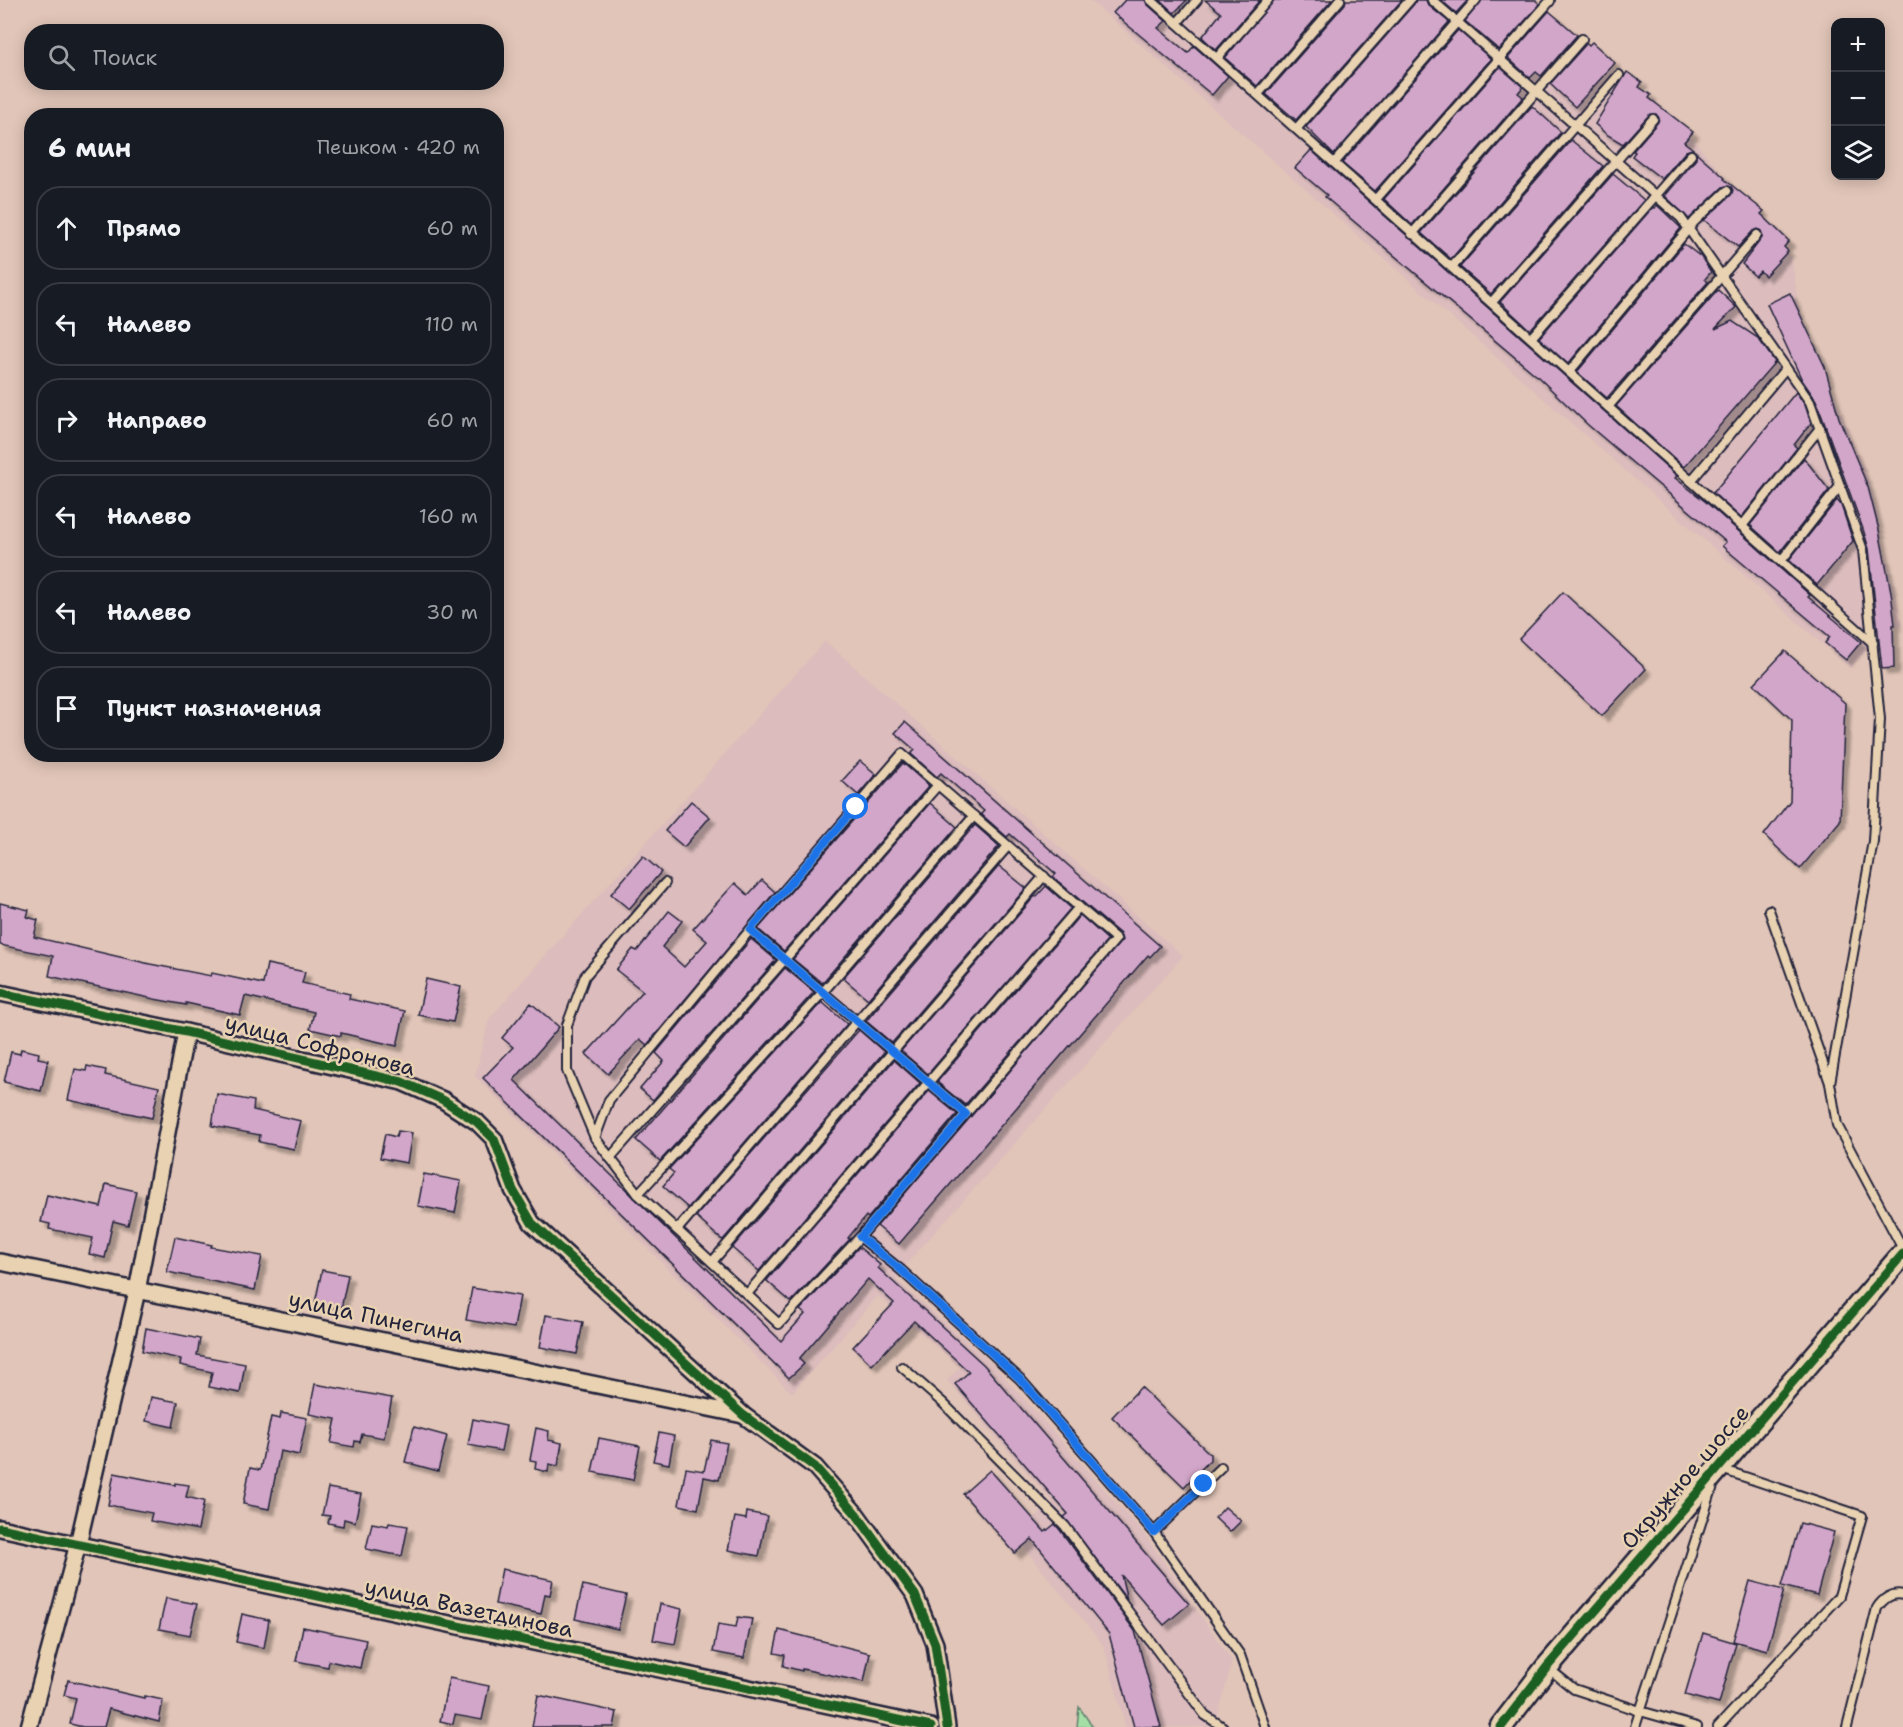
<!DOCTYPE html>
<html lang="ru">
<head>
<meta charset="utf-8">
<style>
	:root { --surface:#171b24; --page:#242831; --text:#f1f3f6; --muted:#9ea1a6; --line:#363941 }
	body { margin:0; font-family:"Shantell Sans",sans-serif; background:var(--page); color:var(--text) }
	.controls { position:absolute; right:18px; top:18px; display:grid; overflow:hidden; border-radius:12px; box-shadow:0 3px 15px #0003 }
	.controls button { width:54px; height:54px; display:grid; place-items:center; padding:0; border:0; border-bottom:2px solid var(--line); background:var(--surface); color:var(--text); font:30px sans-serif }
	.stop { position:absolute; width:18px; height:18px; margin:-14px; border:4px solid #1a73e8; border-radius:50%; background:#fff }
	.stop.end { background:#1a73e8; border-color:#fff; box-shadow:0 2px 6px #0008 }
	.list { margin:0; padding:0; list-style:none }
	h2 { display:flex; justify-content:space-between; align-items:center; height:78px; margin:0; padding:0 24px; font-size:26px }
	h2 small { font-size:20px; font-weight:400; color:var(--muted) }
	.list li { display:grid; grid-template-columns:39px 1fr auto; gap:18px; align-items:center; box-sizing:border-box; height:84px; margin:0 12px 12px; padding:0 12px; border:2px solid var(--line); border-radius:24px }
	.list b { display:block; font-size:22px; white-space:nowrap }
	.list em { font-size:20px; font-style:normal; color:var(--muted) }
	.icon { flex:none; width:33px; height:33px; fill:none; stroke:currentColor; stroke-width:2; stroke-linecap:round; stroke-linejoin:round }
	.map { position:relative; flex:none; width:1903px; height:1727px; overflow:hidden }
	.search { position:absolute; background:var(--surface); box-shadow:0 3px 15px #0003; left:24px; top:24px; width:480px; height:66px; display:flex; align-items:center; gap:15px; box-sizing:border-box; padding:0 21px; border-radius:24px; color:var(--muted); font-size:22px }
	.panel { position:absolute; background:var(--surface); box-shadow:0 3px 15px #0003; left:24px; top:108px; width:480px; height:654px; border-radius:24px }
	.map>svg:first-child { display:block }
</style>
</head>
<body>
<div class="map">
<svg width="1903" height="1727" viewBox="0 0 1903 1727">
	<defs>
		<filter id="shadow"><feDropShadow dx="5.5" dy="5.5" stdDeviation="1.5" flood-color="#0004"/></filter>
	</defs>
	<rect width="100%" height="100%" fill="#e1c5b8"/>
	<filter id="ink" filterUnits="userSpaceOnUse"><feTurbulence type="fractalNoise" baseFrequency=".0167" numOctaves="2"/><feDisplacementMap in="SourceGraphic" scale="12" xChannelSelector="R" yChannelSelector="G"/><feConvolveMatrix kernelMatrix="1 2 1 2 8 2 1 2 1" color-interpolation-filters="sRGB"/></filter>
	<g filter="url(#ink)">
		<!-- built -->
		<g fill="#dcbcbd">
			<path d="M 1090,0 L 1531,0 L 1693,139 L 1792,259 L 1798,305 L 1871,487 L 1902,625 L 1873,643 L 1850,668 Z"/>
			<path d="M 825,641 L 1183,956 L 901,1270 L 896,1280 L 992,1363 L 1145,1535 L 1232,1661 L 1215,1727 L 1126,1727 L 1104,1646 L 1015,1537 L 1053,1502 L 947,1380 L 960,1367 L 878,1296 L 792,1393 L 475,1076 L 489,1019 Z"/>
		</g>
		<!-- green -->
		<path fill="#a4e0a6" stroke="#638170" stroke-width="1.5" d="M 1079,1707 L 1093,1727 L 1077,1727 Z"/>
		<!-- building -->
		<g fill="#d2a6c9" stroke="#22223b" stroke-width="1.5" filter="url(#shadow)">
			<path d="M 1125,0 L 1145,0 L 1147,4 L 1166,21 L 1158,28 L 1188,53 L 1194,46 L 1228,76 L 1212,95 L 1113,13 Z"/>
			<path d="M 1160,0 L 1187,0 L 1174,13 Z"/>
			<path d="M 1205,0 L 1260,0 L 1216,50 L 1202,37 L 1221,13 Z"/>
			<path d="M 1274,0 L 1332,0 L 1257,86 L 1225,58 Z"/>
			<path d="M 1346,0 L 1402,0 L 1296,120 L 1266,94 L 1345,4 Z"/>
			<path d="M 1416,0 L 1426,0 L 1428,5 L 1449,22 L 1334,155 L 1306,127 L 1414,4 Z"/>
			<path d="M 1441,0 L 1468,0 L 1456,13 Z"/>
			<path d="M 1482,0 L 1535,0 L 1540,4 L 1499,50 L 1465,21 Z"/>
			<path d="M 1549,11 L 1577,35 L 1541,76 L 1536,72 L 1530,78 L 1508,58 Z"/>
			<path d="M 1458,30 L 1491,59 L 1375,191 L 1342,163 Z"/>
			<path d="M 1592,42 L 1615,63 L 1575,107 L 1550,84 L 1587,43 L 1589,45 Z"/>
			<path d="M 1500,67 L 1523,87 L 1518,93 L 1523,97 L 1412,225 L 1384,199 Z"/>
			<path d="M 1627,72 L 1642,82 L 1639,87 L 1651,95 L 1649,98 L 1693,132 L 1684,142 L 1693,149 L 1686,151 L 1662,179 L 1632,156 L 1635,152 L 1633,151 L 1658,122 L 1659,118 L 1656,114 L 1649,115 L 1623,144 L 1606,134 L 1595,124 Z"/>
			<path d="M 1532,106 L 1561,132 L 1451,259 L 1421,233 Z"/>
			<path d="M 1571,140 L 1603,166 L 1491,294 L 1460,267 Z"/>
			<path d="M 1311,150 L 1677,476 L 1675,478 L 1706,502 L 1810,595 L 1808,597 L 1861,642 L 1846,660 L 1825,643 L 1830,637 L 1722,546 L 1726,542 L 1588,425 L 1537,376 L 1325,197 L 1327,195 L 1295,168 Z"/>
			<path d="M 1696,152 L 1725,178 L 1724,179 L 1764,211 L 1761,214 L 1789,241 L 1784,247 L 1788,251 L 1765,276 L 1760,271 L 1755,276 L 1742,264 L 1762,238 L 1761,231 L 1758,229 L 1753,231 L 1738,247 L 1704,220 L 1731,195 L 1733,190 L 1731,187 L 1723,187 L 1689,219 L 1665,196 L 1696,159 Z"/>
			<path d="M 1613,174 L 1644,200 L 1530,330 L 1500,302 Z"/>
			<path d="M 1657,205 L 1681,228 L 1568,364 L 1539,338 L 1653,207 L 1655,208 Z"/>
			<path d="M 1684,244 L 1701,257 L 1711,272 L 1705,279 L 1708,282 L 1607,398 L 1577,372 Z"/>
			<path d="M 1718,290 L 1736,307 L 1715,329 L 1732,321 L 1758,338 L 1775,362 L 1684,467 L 1616,406 Z"/>
			<path d="M 1790,293 L 1825,367 L 1839,418 L 1868,487 L 1879,530 L 1891,592 L 1895,625 L 1893,625 L 1894,668 L 1882,669 L 1869,549 L 1863,529 L 1816,400 L 1802,380 L 1767,304 Z"/>
			<path d="M 1796,392 L 1805,405 L 1811,423 L 1794,445 L 1797,448 L 1741,518 L 1713,493 Z"/>
			<path d="M 1804,458 L 1829,490 L 1780,552 L 1750,525 Z"/>
			<path d="M 1837,500 L 1841,505 L 1853,541 L 1817,585 L 1789,560 Z"/>
			<path d="M 1563,592 L 1646,669 L 1602,716 L 1519,639 Z"/>
			<path d="M 1785,651 L 1845,703 L 1840,821 L 1800,869 L 1764,835 L 1790,801 L 1792,720 L 1754,684 Z"/>
			<path d="M 905,722 L 1160,946 L 1150,957 L 1148,955 L 899,1244 L 877,1226 L 1122,940 L 1120,934 L 1053,877 L 1056,874 L 1010,834 L 1007,837 L 981,814 L 984,811 L 941,773 L 937,777 L 911,754 L 915,750 L 895,733 Z"/>
			<path d="M 860,761 L 876,774 L 858,795 L 842,781 Z"/>
			<path d="M 903,763 L 929,786 L 784,951 L 758,929 Z"/>
			<path d="M 691,801 L 710,817 L 684,847 L 665,831 Z"/>
			<path d="M 930,803 L 957,827 L 822,983 L 793,959 Z"/>
			<path d="M 975,825 L 999,846 L 868,999 L 843,978 Z"/>
			<path d="M 643,856 L 661,872 L 629,909 L 611,894 Z"/>
			<path d="M 999,866 L 1026,888 L 892,1043 L 866,1021 Z"/>
			<path d="M 762,880 L 775,892 L 647,1045 L 640,1039 L 608,1074 L 586,1054 L 643,991 L 616,970 L 633,949 L 637,951 L 669,911 L 682,921 L 662,947 L 684,967 L 707,941 L 693,929 L 735,883 L 748,895 Z"/>
			<path d="M 1046,886 L 1071,908 L 928,1074 L 901,1051 L 1035,896 L 1036,897 Z"/>
			<path d="M 0,903 L 29,910 L 27,917 L 38,920 L 34,937 L 150,964 L 211,976 L 212,973 L 263,984 L 267,964 L 305,972 L 302,983 L 350,994 L 349,999 L 405,1011 L 397,1046 L 341,1033 L 341,1036 L 310,1029 L 314,1012 L 245,996 L 240,1015 L 186,1003 L 186,1005 L 154,999 L 49,976 L 53,956 L 0,945 Z"/>
			<path d="M 1080,915 L 1108,940 L 965,1105 L 937,1082 Z"/>
			<path d="M 751,939 L 776,960 L 653,1100 L 640,1089 L 664,1061 L 656,1053 Z"/>
			<path d="M 785,968 L 814,992 L 660,1161 L 636,1140 Z"/>
			<path d="M 426,979 L 461,987 L 453,1022 L 418,1015 Z"/>
			<path d="M 822,1002 L 847,1024 L 688,1208 L 663,1186 L 674,1173 L 669,1169 Z"/>
			<path d="M 531,1003 L 559,1027 L 514,1080 L 781,1341 L 805,1314 L 800,1310 L 859,1247 L 880,1265 L 878,1268 L 984,1365 L 1189,1604 L 1164,1625 L 1121,1575 L 1127,1600 L 1064,1517 L 1068,1514 L 955,1384 L 969,1372 L 914,1321 L 872,1365 L 853,1347 L 894,1303 L 868,1279 L 799,1359 L 804,1364 L 789,1378 L 483,1078 L 513,1047 L 502,1038 Z"/>
			<path d="M 859,1030 L 884,1052 L 723,1240 L 721,1239 L 697,1218 L 697,1215 Z"/>
			<path d="M 21,1049 L 39,1053 L 38,1058 L 48,1060 L 41,1091 L 4,1082 L 11,1052 L 20,1054 Z"/>
			<path d="M 894,1060 L 920,1083 L 759,1271 L 732,1248 Z"/>
			<path d="M 87,1066 L 106,1070 L 105,1075 L 159,1087 L 152,1118 L 68,1100 L 75,1069 L 86,1071 Z"/>
			<path d="M 929,1091 L 957,1114 L 868,1218 L 866,1216 L 848,1238 L 850,1239 L 791,1302 L 767,1281 L 768,1279 Z"/>
			<path d="M 217,1094 L 254,1101 L 253,1110 L 301,1121 L 294,1149 L 259,1142 L 260,1135 L 212,1126 Z"/>
			<path d="M 398,1131 L 412,1133 L 407,1163 L 380,1158 L 385,1134 L 396,1137 Z"/>
			<path d="M 424,1174 L 461,1181 L 455,1213 L 418,1206 Z"/>
			<path d="M 106,1184 L 136,1191 L 128,1225 L 113,1221 L 105,1258 L 89,1254 L 93,1238 L 49,1229 L 50,1224 L 41,1222 L 47,1195 L 101,1207 Z"/>
			<path d="M 175,1237 L 212,1245 L 211,1247 L 262,1256 L 255,1290 L 167,1272 Z"/>
			<path d="M 322,1270 L 348,1275 L 341,1309 L 315,1303 Z"/>
			<path d="M 472,1288 L 520,1296 L 514,1328 L 466,1320 Z"/>
			<path d="M 546,1315 L 583,1322 L 577,1354 L 540,1347 Z"/>
			<path d="M 146,1328 L 200,1339 L 197,1355 L 245,1364 L 240,1393 L 209,1387 L 212,1372 L 180,1365 L 181,1359 L 142,1351 Z"/>
			<path d="M 315,1384 L 392,1398 L 384,1438 L 362,1434 L 360,1442 L 355,1441 L 354,1447 L 331,1443 L 336,1419 L 309,1414 Z"/>
			<path d="M 1141,1387 L 1210,1454 L 1210,1460 L 1184,1487 L 1112,1417 Z"/>
			<path d="M 151,1397 L 178,1402 L 173,1427 L 146,1421 Z"/>
			<path d="M 281,1413 L 307,1418 L 299,1455 L 280,1451 L 269,1509 L 243,1504 L 250,1468 L 260,1470 L 271,1417 L 280,1419 Z"/>
			<path d="M 473,1419 L 506,1426 L 501,1451 L 468,1445 Z"/>
			<path d="M 414,1427 L 447,1436 L 438,1471 L 405,1462 Z"/>
			<path d="M 536,1428 L 549,1431 L 548,1440 L 562,1443 L 558,1466 L 549,1464 L 548,1472 L 535,1469 L 536,1461 L 530,1460 Z"/>
			<path d="M 659,1433 L 674,1436 L 669,1464 L 653,1461 Z"/>
			<path d="M 599,1438 L 640,1446 L 633,1480 L 592,1472 Z"/>
			<path d="M 711,1440 L 727,1443 L 719,1480 L 704,1477 L 698,1509 L 679,1505 L 686,1468 L 704,1471 Z"/>
			<path d="M 990,1470 L 1045,1532 L 1055,1524 L 1060,1530 L 1135,1631 L 1161,1727 L 1134,1727 L 1109,1634 L 1032,1539 L 1015,1553 L 963,1494 Z"/>
			<path d="M 114,1473 L 175,1485 L 175,1483 L 189,1485 L 186,1497 L 204,1501 L 198,1530 L 150,1521 L 152,1513 L 108,1505 Z"/>
			<path d="M 328,1488 L 361,1494 L 355,1522 L 344,1519 L 343,1526 L 328,1523 L 330,1516 L 322,1515 Z"/>
			<path d="M 1225,1507 L 1241,1521 L 1230,1532 L 1215,1518 Z"/>
			<path d="M 747,1512 L 767,1516 L 759,1556 L 728,1550 L 735,1517 L 746,1519 Z"/>
			<path d="M 372,1523 L 388,1526 L 389,1523 L 408,1526 L 402,1556 L 366,1549 Z"/>
			<path d="M 1800,1523 L 1834,1532 L 1817,1595 L 1782,1586 Z"/>
			<path d="M 502,1569 L 553,1580 L 550,1595 L 545,1594 L 541,1614 L 495,1604 Z"/>
			<path d="M 1750,1581 L 1784,1590 L 1767,1650 L 1733,1641 Z"/>
			<path d="M 583,1585 L 626,1595 L 618,1629 L 575,1619 Z"/>
			<path d="M 166,1598 L 197,1604 L 190,1635 L 159,1629 Z"/>
			<path d="M 660,1604 L 682,1609 L 675,1644 L 653,1640 Z"/>
			<path d="M 242,1614 L 269,1620 L 264,1648 L 236,1642 Z"/>
			<path d="M 738,1617 L 752,1619 L 744,1658 L 713,1652 L 718,1624 L 736,1627 Z"/>
			<path d="M 303,1627 L 366,1640 L 360,1668 L 329,1661 L 328,1667 L 296,1661 Z"/>
			<path d="M 779,1630 L 870,1653 L 864,1682 L 802,1669 L 802,1671 L 783,1666 L 785,1655 L 774,1653 Z"/>
			<path d="M 1703,1633 L 1736,1643 L 1719,1704 L 1685,1695 Z"/>
			<path d="M 449,1678 L 489,1686 L 482,1720 L 455,1715 L 453,1724 L 440,1721 Z"/>
			<path d="M 68,1680 L 144,1698 L 144,1696 L 163,1700 L 159,1722 L 109,1709 L 104,1727 L 83,1727 L 70,1724 L 76,1698 L 64,1695 Z"/>
			<path d="M 538,1695 L 617,1712 L 614,1727 L 532,1727 Z"/>
		</g>
		<g fill="none" stroke-linecap="round" stroke-linejoin="round">
			<!-- lane casing -->
			<g stroke="#22223b" stroke-width="12">
				<g id="lane">
					<path d="M 1151,0 L 1873,643"/>
					<path d="M 1432,0 L 1681,218 L 1810,402 L 1863,550 L 1880,719 L 1873,841 L 1830,1083"/>
					<path d="M 1177,23 L 1197,0"/>
					<path d="M 1217,58 L 1268,0"/>
					<path d="M 1258,94 L 1340,0"/>
					<path d="M 1297,128 L 1410,0"/>
					<path d="M 1335,162 L 1476,0"/>
					<path d="M 1376,199 L 1550,1"/>
					<path d="M 1412,234 L 1582,39"/>
					<path d="M 1452,267 L 1619,75"/>
					<path d="M 1492,302 L 1653,119"/>
					<path d="M 1531,338 L 1691,155"/>
					<path d="M 1569,372 L 1695,221 L 1727,191"/>
					<path d="M 1608,407 L 1757,235"/>
					<path d="M 1691,481 L 1786,368"/>
					<path d="M 1742,526 L 1820,428"/>
					<path d="M 1781,561 L 1840,486"/>
					<path d="M 1769,910 L 1830,1083 L 1837,1125 L 1903,1249"/>
					<path d="M 750,930 L 966,1114"/>
					<path d="M 595,1138 L 609,1100 L 750,930 L 902,754 L 1116,939 L 860,1237 L 779,1324 L 638,1194 L 595,1138 L 567,1071 L 567,1025 L 585,976 L 665,883"/>
					<path d="M 610,1158 L 938,785"/>
					<path d="M 638,1194 L 823,992 L 974,816"/>
					<path d="M 677,1230 L 1008,846"/>
					<path d="M 860,1237 L 901,1270 L 1020,1379 L 1154,1532 L 1240,1655 L 1265,1727"/>
					<path d="M 712,1262 L 1044,876"/>
					<path d="M 747,1294 L 1079,907"/>
					<path d="M 902,1367 L 943,1403 L 1065,1526 L 1205,1715 L 1223,1727"/>
					<path d="M 1154,1532 L 1221,1467"/>
					<path d="M 1548,1668 L 1574,1689 L 1640,1711 L 1697,1727"/>
					<path d="M 1635,1727 L 1713,1486"/>
					<path d="M 1718,1727 L 1839,1596 L 1862,1516 L 1721,1469"/>
					<path d="M 1847,1727 L 1877,1608 C 1883,1599 1892,1592 1903,1595"/>
				</g>
			</g>
			<!-- street casing -->
			<g stroke="#22223b" stroke-width="20">
				<g id="street">
					<path d="M 0,993 L 186,1032 L 402,1082 L 443,1100 L 477,1122 L 494,1139 L 513,1190 L 532,1223 L 743,1415 L 815,1467 L 857,1515 L 915,1595 L 935,1644 L 947,1727"/>
					<path d="M 0,1262 L 743,1415"/>
					<path d="M 0,1528 L 931,1727"/>
					<path d="M 29,1727 L 78,1544 L 137,1291 L 186,1032"/>
				</g>
			</g>
			<!-- secondary casing -->
			<g stroke="#22223b" stroke-width="26">
				<path id="secondary" d="M 1501,1727 L 1547,1667 L 1903,1254"/>
			</g>
			<!-- lane -->
			<use href="#lane" stroke="#e8d2b1" stroke-width="8"/>
			<!-- street -->
			<use href="#street" stroke="#e8d2b1" stroke-width="15"/>
			<!-- secondary -->
			<use href="#secondary" stroke="#e8d2b1" stroke-width="21"/>
			<!-- cycleway casing -->
			<g stroke="#e8d2b1" stroke-width="13">
				<g id="cycleway">
					<path d="M 0,993 L 186,1032 L 402,1082 L 443,1100 L 477,1122 L 494,1139 L 513,1190 L 532,1223 L 743,1415 L 815,1467 L 857,1515 L 915,1595 L 935,1644 L 947,1727"/>
					<path d="M 0,1528 L 931,1727"/>
					<path d="M 1501,1727 L 1547,1667 L 1903,1254"/>
				</g>
			</g>
			<!-- cycleway -->
			<use href="#cycleway" stroke="#1b5e20" stroke-width="9"/>
		</g>
	</g>
	<g fill="none" stroke-linecap="round" stroke-linejoin="round" filter="url(#ink)">
		<!-- route -->
		<path stroke="#1a73e8" stroke-width="8" d="M 856,807 L 750,930 L 966,1114 L 860,1237 L 901,1270 L 1020,1379 L 1154,1532 L 1204,1484"/>
	</g>
	<g text-anchor="middle" dominant-baseline="central" stroke-width="5" stroke-linejoin="round" paint-order="stroke">
		<!-- street labels -->
		<g font-size="22" fill="#22223b" stroke="#e8d2b1">
			<text transform="translate(320 1045) rotate(14)">улица Софронова</text>
			<text transform="translate(376 1317) rotate(12)">улица Пинегина</text>
			<text transform="translate(1685 1477) rotate(-49)">Окружное шоссе</text>
			<text transform="translate(469 1608) rotate(12)">улица Вазетдинова</text>
		</g>
	</g>
</svg>
<div class="controls">
<button>+</button>
<button>−</button>
<button><svg class="icon" aria-label="layers" viewBox="0 0 24 24"><path d="M12 4l9 5-9 5-9-5zM3 14l9 5 9-5"/></svg></button>
</div>
<div class="stop" style="left:856px;top:807px"></div>
<div class="stop end" style="left:1204px;top:1484px"></div>
<div class="search"><svg class="icon" aria-label="search" viewBox="0 0 24 24"><circle cx="10" cy="10" r="6"/><path d="M15 15l6 6"/></svg>Поиск</div>
<section class="panel">
<h2>6 мин<small>Пешком · 420 m</small></h2>
<ul class="list">
<li><svg class="icon" aria-label="ahead" viewBox="0 0 24 24"><path d="M12 20V5M6 11l6-6 6 6"/></svg><div><b>Прямо</b></div><em>60 m</em></li>
<li><svg class="icon" aria-label="left" viewBox="0 0 24 24"><path d="M17 20v-9H6M10 6l-5 5 5 5"/></svg><div><b>Налево</b></div><em>110 m</em></li>
<li><svg class="icon" aria-label="right" viewBox="0 0 24 24"><path d="M7 20v-9h11M14 6l5 5-5 5"/></svg><div><b>Направо</b></div><em>60 m</em></li>
<li><svg class="icon" aria-label="left" viewBox="0 0 24 24"><path d="M17 20v-9H6M10 6l-5 5 5 5"/></svg><div><b>Налево</b></div><em>160 m</em></li>
<li><svg class="icon" aria-label="left" viewBox="0 0 24 24"><path d="M17 20v-9H6M10 6l-5 5 5 5"/></svg><div><b>Налево</b></div><em>30 m</em></li>
<li><svg class="icon" aria-label="arrive" viewBox="0 0 24 24"><path d="M6 21V4h12l-3 4 3 4H6"/></svg><div><b>Пункт назначения</b></div></li>
</ul>
</section>
</div>
</body>
</html>
